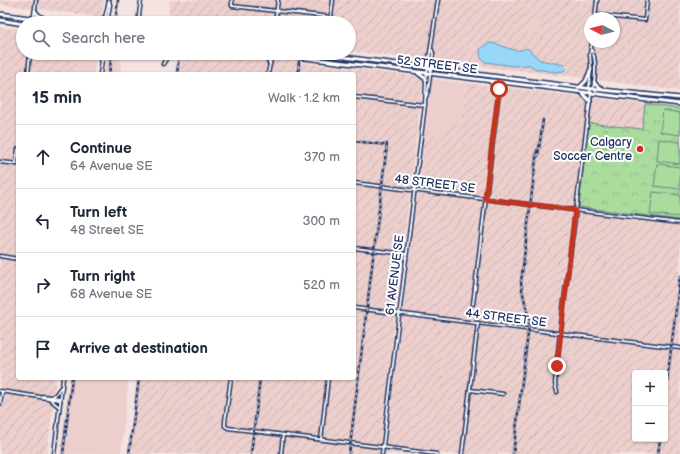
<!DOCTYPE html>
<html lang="en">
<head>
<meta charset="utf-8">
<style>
	:root { --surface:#fff; --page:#f2f2f3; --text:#1f2937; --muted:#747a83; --line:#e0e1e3 }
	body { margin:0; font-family:"Balsamiq Sans",sans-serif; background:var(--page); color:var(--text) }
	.controls { position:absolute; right:12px; bottom:12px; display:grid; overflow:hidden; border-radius:4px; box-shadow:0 1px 3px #0004 }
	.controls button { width:36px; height:36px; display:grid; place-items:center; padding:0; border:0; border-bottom:1px solid var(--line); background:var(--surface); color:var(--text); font:20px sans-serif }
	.compass { position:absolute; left:584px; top:12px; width:36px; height:36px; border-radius:50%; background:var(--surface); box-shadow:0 1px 3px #0004; rotate:277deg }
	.stop { position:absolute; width:12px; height:12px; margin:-9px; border:3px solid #c8321e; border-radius:50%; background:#fff }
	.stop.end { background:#c8321e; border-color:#fff; box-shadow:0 1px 4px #0008 }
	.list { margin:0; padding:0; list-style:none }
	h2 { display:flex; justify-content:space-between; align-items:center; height:52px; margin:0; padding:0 16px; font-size:17px }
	h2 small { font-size:13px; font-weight:400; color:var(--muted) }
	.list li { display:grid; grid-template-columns:26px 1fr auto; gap:12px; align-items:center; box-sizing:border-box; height:64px; padding:0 16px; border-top:1px solid var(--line) }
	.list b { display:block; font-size:15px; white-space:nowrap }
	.list p { margin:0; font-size:13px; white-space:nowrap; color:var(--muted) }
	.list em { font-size:13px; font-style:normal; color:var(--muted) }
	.icon { flex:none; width:22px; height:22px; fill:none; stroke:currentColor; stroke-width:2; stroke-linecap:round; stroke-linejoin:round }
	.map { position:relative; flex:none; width:680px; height:454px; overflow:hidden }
	.search { position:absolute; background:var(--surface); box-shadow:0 1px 3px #0004; left:16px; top:16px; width:340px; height:44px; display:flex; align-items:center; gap:10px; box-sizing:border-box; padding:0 14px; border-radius:22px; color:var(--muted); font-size:15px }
	.panel { position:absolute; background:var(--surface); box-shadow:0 1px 3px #0004; left:16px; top:72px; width:340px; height:308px; border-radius:4px }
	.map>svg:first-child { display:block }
</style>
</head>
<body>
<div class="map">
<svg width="680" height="454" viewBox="0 0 680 454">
	<defs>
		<pattern id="industrial-furrows" width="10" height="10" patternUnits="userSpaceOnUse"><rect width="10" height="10" fill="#eccfcc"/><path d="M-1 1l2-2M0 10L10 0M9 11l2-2" fill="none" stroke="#cab2b2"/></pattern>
		<pattern id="park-crowns" width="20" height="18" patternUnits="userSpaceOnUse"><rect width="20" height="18" fill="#aadc9d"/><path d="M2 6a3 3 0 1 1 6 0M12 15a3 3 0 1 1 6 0" fill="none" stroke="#92bd8a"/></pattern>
	</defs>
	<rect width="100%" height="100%" fill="#f4e3e1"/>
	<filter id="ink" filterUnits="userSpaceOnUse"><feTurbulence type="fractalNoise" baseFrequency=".025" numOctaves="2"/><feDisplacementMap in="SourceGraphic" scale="8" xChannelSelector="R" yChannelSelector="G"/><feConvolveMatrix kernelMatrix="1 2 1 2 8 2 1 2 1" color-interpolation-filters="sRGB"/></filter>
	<g filter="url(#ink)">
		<!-- built -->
		<g fill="#eccfcc">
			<path d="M 77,53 L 96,53 L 94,74 L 75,74 Z"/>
			<path d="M 107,53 L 122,53 L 120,74 L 104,74 Z"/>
			<path d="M 432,79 L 466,83 L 461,123 L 446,135 L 425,132 Z"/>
			<path d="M 69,378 L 129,378 L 121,454 L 60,454 Z"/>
		</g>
		<!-- industrial -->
		<g fill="url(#industrial-furrows)" fill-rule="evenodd">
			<path d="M 0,0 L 104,0 L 101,17 L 0,4 Z"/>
			<path d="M 170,0 L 680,0 L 680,91 L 583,78 L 349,51 L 349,23 L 168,23 ZM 590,18 L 614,18 L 614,42 L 590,42 Z"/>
			<path d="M 0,28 L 23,29 L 23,53 L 77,53 L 75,74 L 18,74 L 18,378 L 56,378 L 47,454 L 0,454 Z"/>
			<path d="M 179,53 L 225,53 L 415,76 L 423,80 L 379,454 L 131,454 L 140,378 L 354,378 L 354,74 L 177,74 Z"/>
			<path d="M 466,83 L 645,104 L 642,129 L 579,206 L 680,220 L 680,454 L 385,454 L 425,132 L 446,135 L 448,125 L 461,123 ZM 635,373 L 665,373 L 665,439 L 635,439 Z"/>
		</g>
		<!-- park -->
		<path fill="url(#park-crowns)" stroke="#62867e" d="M 645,104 L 680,109 L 680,220 L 579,207 L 588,123 L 642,129 Z"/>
		<!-- pitch -->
		<g fill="#aadc9d" stroke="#62867e">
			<path d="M 663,110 L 680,113 L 680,135 L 660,132 Z"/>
			<path d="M 659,139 L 680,142 L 680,164 L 657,161 Z"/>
			<path d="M 657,164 L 680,167 L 680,189 L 654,186 Z"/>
			<path d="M 653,192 L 680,195 L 680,217 L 650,214 Z"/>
		</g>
		<!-- water -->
		<path fill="#97d8f8" stroke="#6594ba" d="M 490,43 C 504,44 514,55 527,48 L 540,60 L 564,65 L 566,69 L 564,71 L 554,72 L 536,69 L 530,65 L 514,66 L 485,62 C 480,58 479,54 481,48 Z"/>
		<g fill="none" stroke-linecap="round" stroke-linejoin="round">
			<!-- minor casing -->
			<g stroke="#1b2f5e" stroke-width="5">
				<g id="minor">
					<path d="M 232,0 L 232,6 L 331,17 L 333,0"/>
					<path d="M 595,15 L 645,20 L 647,0"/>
					<path d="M 595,18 L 597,0"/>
					<path d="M 33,23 L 36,0"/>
					<path d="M 104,23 L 109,0"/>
					<path d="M 107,23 L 110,5 L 109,0"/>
					<path d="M 138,23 L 141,0"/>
					<path d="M 275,23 L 278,0"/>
					<path d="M 591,49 C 597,59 595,78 593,89"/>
					<path d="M 101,53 L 101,60"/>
					<path d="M 163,64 L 166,59 L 167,53"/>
					<path d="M 28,74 L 30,53"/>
					<path d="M 100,74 L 103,53"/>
					<path d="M 268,74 L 272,53"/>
					<path d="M 591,93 L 589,88 L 591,69 L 590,54 L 592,42"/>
					<path d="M 354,97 L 424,105"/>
					<path d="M 426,97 L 428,91 L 433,54 L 432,50"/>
					<path d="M 0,162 L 18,164"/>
					<path d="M 16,164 L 18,149"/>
					<path d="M 354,183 L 680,223"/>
					<path d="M 354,248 L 406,254"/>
					<path d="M 0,256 L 18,259"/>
					<path d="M 473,304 L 500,82"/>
					<path d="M 354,308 L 680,348"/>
					<path d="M 231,378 L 225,422 L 225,426 L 228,428 L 437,454"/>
					<path d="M 470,390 L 503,394"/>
					<path d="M 0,391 L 60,400"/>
					<path d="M 557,392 L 555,383 L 560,333 L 591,93"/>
					<path d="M 42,396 L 60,398"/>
					<path d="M 52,397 L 56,394 L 61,387"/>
					<path d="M 51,400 L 58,406"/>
					<path d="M 0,404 L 2,392"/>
					<path d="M 321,440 L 328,378"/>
					<path d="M 54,454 L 63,378"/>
					<path d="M 281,454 L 283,435"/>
					<path d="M 382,454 L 425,105 L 426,79 L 438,0"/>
					<path d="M 462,454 L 478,323"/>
				</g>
			</g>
			<!-- major casing -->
			<g stroke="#1b2f5e" stroke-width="6">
				<g id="major">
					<path d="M 35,11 L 37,14 L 44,19"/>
					<path d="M 0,14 L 67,23"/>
					<path d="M 0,20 L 23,24"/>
					<path d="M 108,20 L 109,23"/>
					<path d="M 101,23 L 105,17"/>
					<path d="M 260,53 L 266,57 L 270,63"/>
					<path d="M 264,53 L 680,104"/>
					<path d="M 312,53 L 593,89 L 680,98"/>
					<path d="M 432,61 L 434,64 L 440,68"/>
					<path d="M 421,66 L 429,60"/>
					<path d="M 418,73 L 426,79"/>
					<path d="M 491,82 L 499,89"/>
					<path d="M 594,82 L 596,85 L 603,89"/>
					<path d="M 580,87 L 586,81 L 591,69"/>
					<path d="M 582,93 L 590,101"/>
				</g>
			</g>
			<!-- minor -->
			<use href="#minor" stroke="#fff" stroke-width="2"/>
			<!-- major -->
			<use href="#major" stroke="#fff" stroke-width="3"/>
			<!-- rail casing -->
			<g stroke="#1b2f5e" stroke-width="2.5">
				<g id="rail">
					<path d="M 115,23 L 118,0"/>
					<path d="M 109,74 L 112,53"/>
					<path d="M 177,74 L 179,53"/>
					<path d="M 298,74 L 299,62"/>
					<path d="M 354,141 L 386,145"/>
					<path d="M 538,156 L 543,120"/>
					<path d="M 665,398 L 680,276"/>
					<path d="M 63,454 L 72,378"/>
					<path d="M 129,454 L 139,378"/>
					<path d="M 251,454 L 260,378"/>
					<path d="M 349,454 L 387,144"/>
					<path d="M 513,454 L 529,325 C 529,310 522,297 521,282 L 537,150"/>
					<path d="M 658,454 L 660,439"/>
				</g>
			</g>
			<!-- rail -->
			<use href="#rail" stroke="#fff" stroke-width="1" stroke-dasharray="3" stroke-linecap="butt"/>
		</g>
	</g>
	<g fill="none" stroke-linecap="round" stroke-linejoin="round" filter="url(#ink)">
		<!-- route -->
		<path stroke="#c8321e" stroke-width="5" d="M 499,89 L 485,199 L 575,210 L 557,366"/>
	</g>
	<!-- markers -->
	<circle fill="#c8321e" stroke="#fff" stroke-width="1.5" cx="640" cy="149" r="4"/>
	<g text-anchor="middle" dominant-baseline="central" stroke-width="4" stroke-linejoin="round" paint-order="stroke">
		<!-- street labels -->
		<g font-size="12" fill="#1b2f5e" stroke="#fff">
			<text transform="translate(437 65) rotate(7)">52 STREET SE</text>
			<text transform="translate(435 184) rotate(7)">48 STREET SE</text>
			<text transform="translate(395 275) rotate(-83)">61 AVENUE SE</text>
			<text transform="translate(506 318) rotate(7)">44 STREET SE</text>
		</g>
		<!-- poi labels -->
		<g font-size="12" fill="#1b2f5e" stroke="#fff" text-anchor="end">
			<text x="632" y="142">Calgary<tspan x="632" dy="14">Soccer Centre</tspan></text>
		</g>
	</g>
</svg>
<div class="controls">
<button>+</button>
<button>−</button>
</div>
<svg class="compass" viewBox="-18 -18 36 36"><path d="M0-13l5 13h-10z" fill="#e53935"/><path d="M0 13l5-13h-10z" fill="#747a83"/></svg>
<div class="stop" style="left:499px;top:89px"></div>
<div class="stop end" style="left:557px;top:366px"></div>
<div class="search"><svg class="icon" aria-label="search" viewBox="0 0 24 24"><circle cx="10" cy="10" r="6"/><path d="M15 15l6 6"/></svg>Search here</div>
<section class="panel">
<h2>15 min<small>Walk · 1.2 km</small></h2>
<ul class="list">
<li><svg class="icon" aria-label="ahead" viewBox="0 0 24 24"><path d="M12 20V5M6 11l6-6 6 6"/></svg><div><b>Continue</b><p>64 Avenue SE</p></div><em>370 m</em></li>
<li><svg class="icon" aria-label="left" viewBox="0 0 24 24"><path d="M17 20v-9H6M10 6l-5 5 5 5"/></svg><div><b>Turn left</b><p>48 Street SE</p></div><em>300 m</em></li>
<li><svg class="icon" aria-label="right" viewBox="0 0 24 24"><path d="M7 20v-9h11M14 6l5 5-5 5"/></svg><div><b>Turn right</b><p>68 Avenue SE</p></div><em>520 m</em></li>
<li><svg class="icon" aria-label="arrive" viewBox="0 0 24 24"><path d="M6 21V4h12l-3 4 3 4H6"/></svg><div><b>Arrive at destination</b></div></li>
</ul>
</section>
</div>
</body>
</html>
